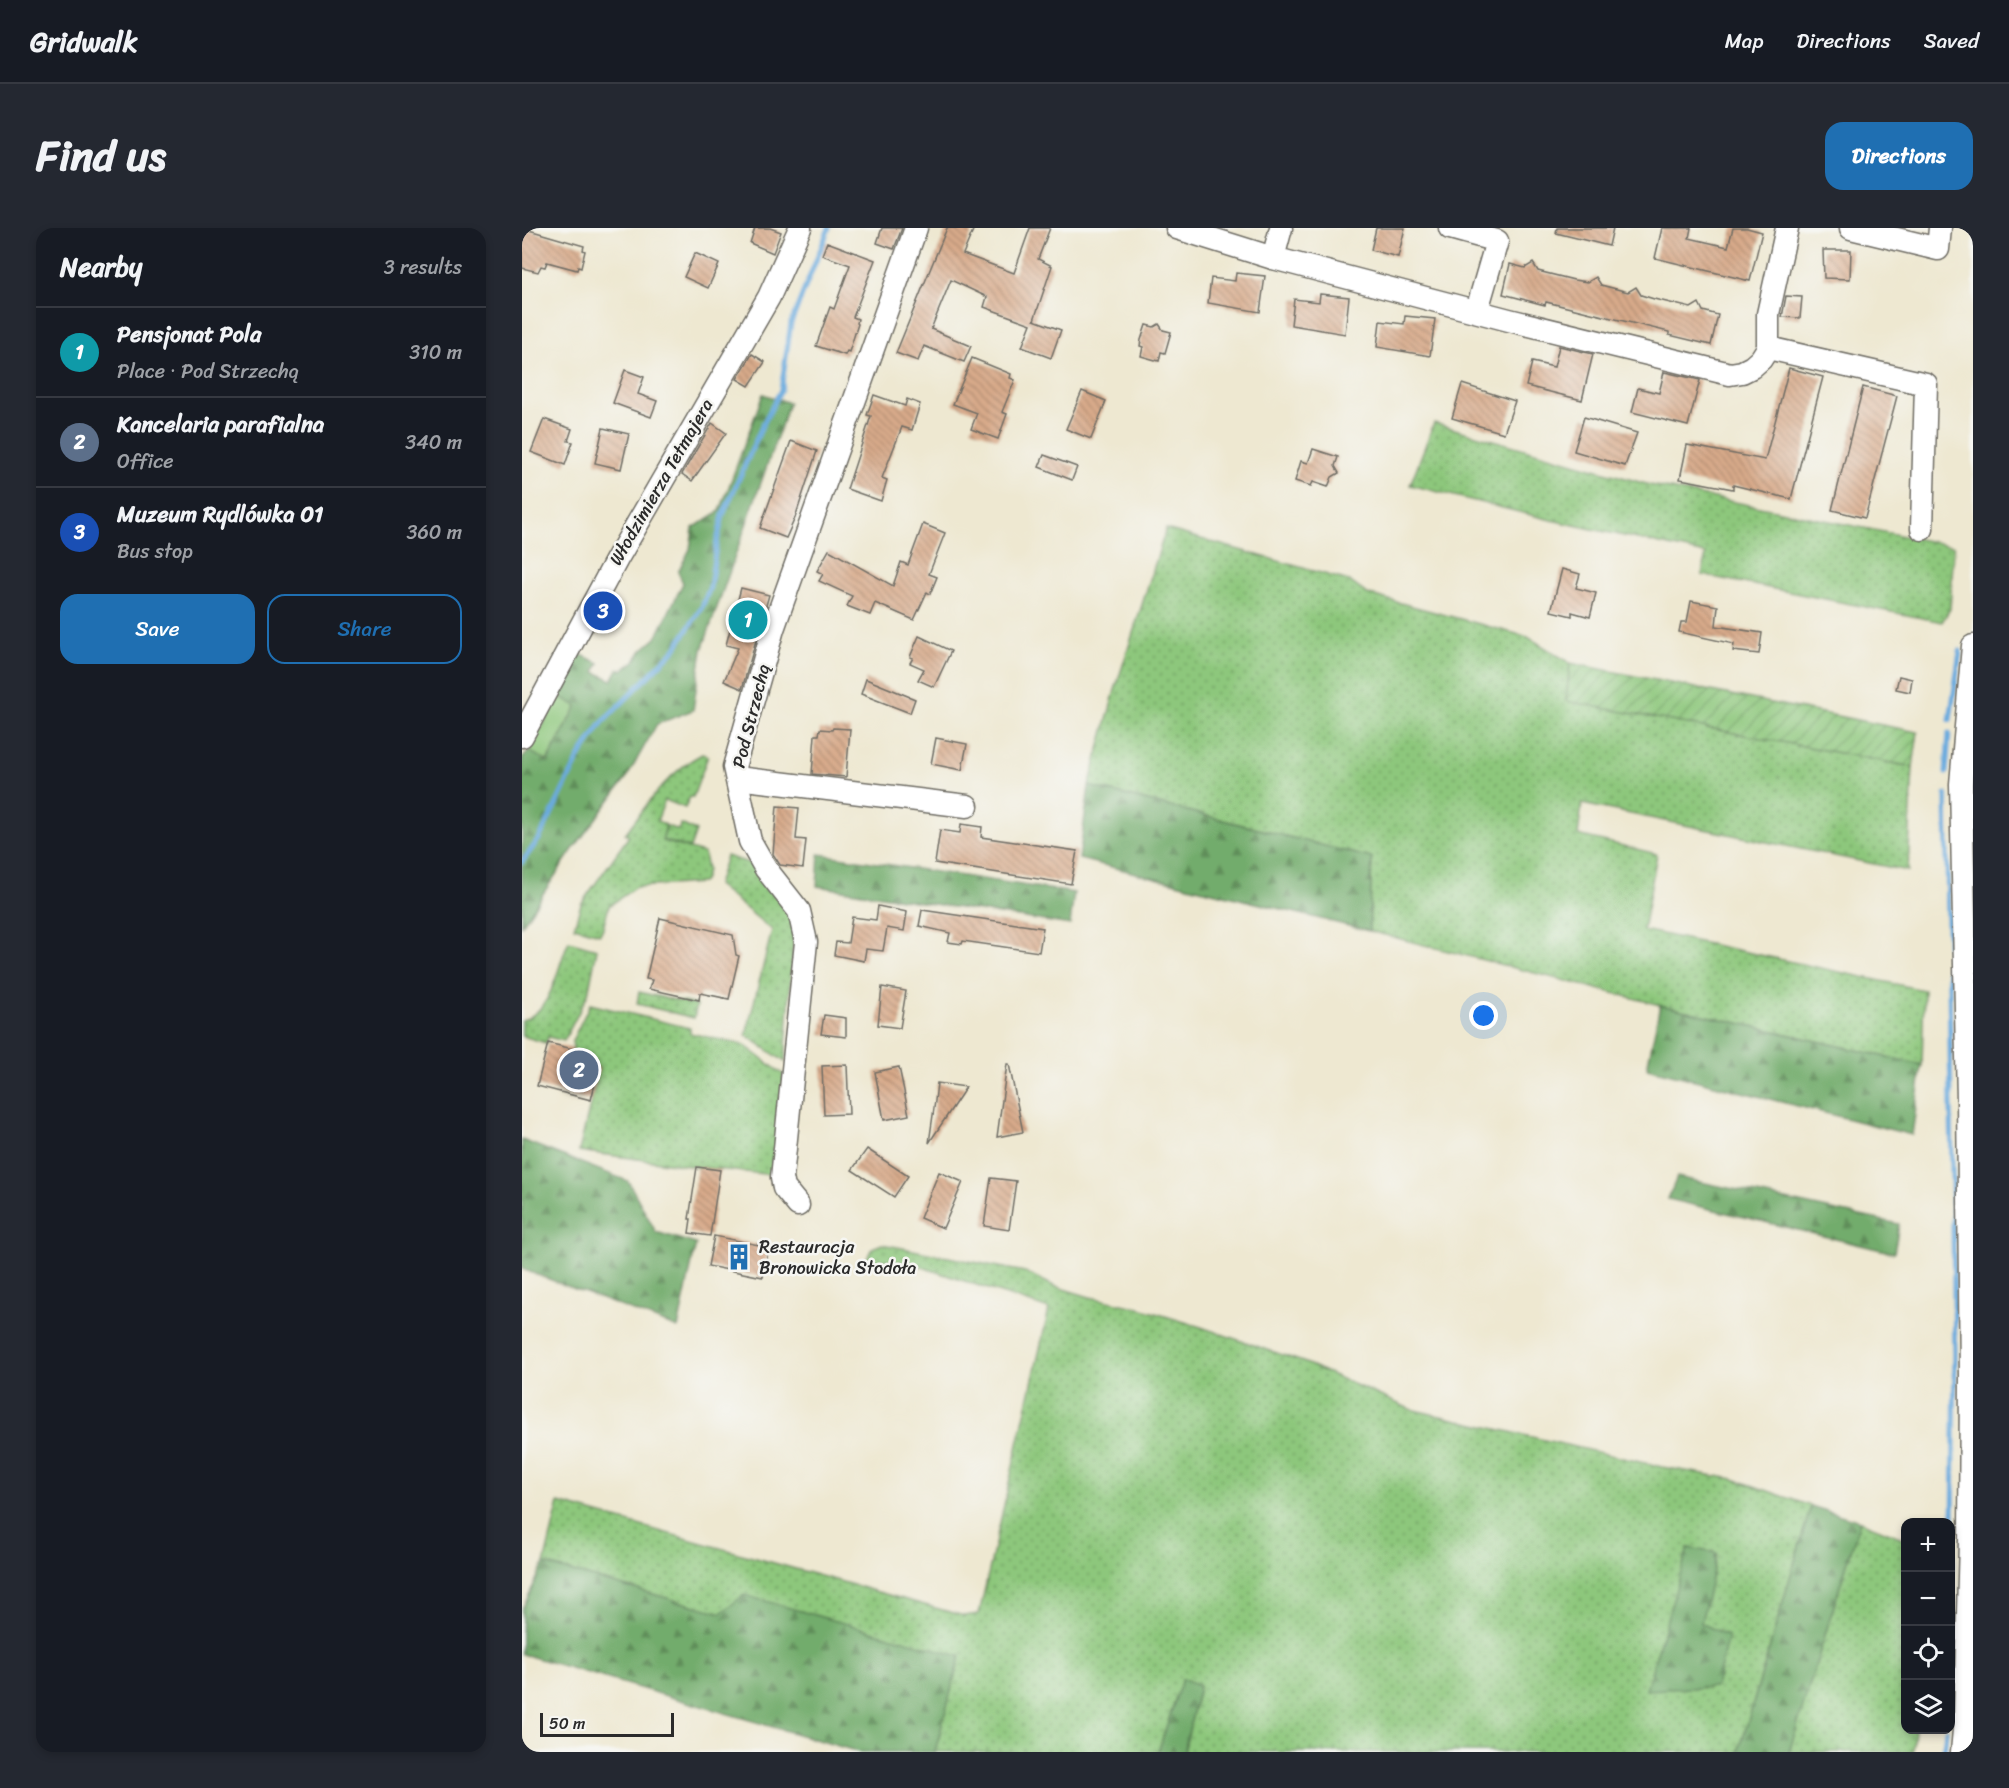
<!DOCTYPE html>
<html lang="en">
<head>
<meta charset="utf-8">
<style>
	:root { --surface:#171b24; --page:#242831; --text:#f1f3f6; --muted:#9ea1a6; --line:#363941; --accent:#1f6fb2 }
	body { margin:0; font-family:Sriracha,sans-serif; background:var(--page); color:var(--text) }
	.controls { position:absolute; right:18px; bottom:18px; display:grid; overflow:hidden; border-radius:12px; box-shadow:0 3px 9px #0003 }
	.controls button { width:54px; height:54px; display:grid; place-items:center; padding:0; border:0; border-bottom:2px solid var(--line); background:var(--surface); color:var(--text); font:30px sans-serif }
	.scale { position:absolute; left:18px; bottom:15px; width:134px; box-sizing:border-box; padding-left:6px; border:3px solid #2b2b2b; border-top:0; font-size:16px; line-height:21px; white-space:nowrap; color:#2b2b2b; -webkit-text-stroke:4px #f6f6f2; paint-order:stroke }
	.you { position:absolute; left:962px; top:788px; width:21px; height:21px; margin:-15px; border:4px solid #fff; border-radius:50%; background:#1a73e8; box-shadow:0 0 0 9px #1a73e833 }
	.badge { display:grid; place-items:center; width:39px; height:39px; border-radius:50%; background:var(--accent); color:#fff; font-size:20px; font-weight:700 }
	.pin { position:absolute; translate:-50% -50%; border:3px solid #fff; box-shadow:0 2px 6px #0006 }
	.list { margin:0; padding:0; list-style:none }
	h2 { display:flex; justify-content:space-between; align-items:center; height:78px; margin:0; padding:0 24px; font-size:26px }
	h2 small { font-size:20px; font-weight:400; color:var(--muted) }
	.list li { display:grid; grid-template-columns:39px 1fr auto; gap:18px; align-items:center; box-sizing:border-box; height:90px; padding:0 24px; border-top:2px solid var(--line) }
	.list b { display:block; font-size:22px; white-space:nowrap }
	.list p { margin:0; font-size:20px; white-space:nowrap; color:var(--muted) }
	.list em { font-size:20px; font-style:normal; color:var(--muted) }
	.actions { display:flex; gap:12px; padding:18px 24px }
	.actions a { flex:1; padding:14px 0; border:2px solid var(--accent); border-radius:18px; text-align:center; font-size:21px; color:var(--accent) }
	.actions .main { background:var(--accent); color:#fff }
	.icon { flex:none; width:33px; height:33px; fill:none; stroke:currentColor; stroke-width:2; stroke-linecap:round; stroke-linejoin:round }
	.map { position:relative; flex:none; width:1451px; height:1524px; overflow:hidden; border-radius:18px }
	header { display:flex; align-items:center; gap:36px; box-sizing:border-box; height:84px; padding:0 30px; background:var(--surface); border-bottom:2px solid var(--line) }
	header strong { font-size:28px }
	nav { display:flex; gap:33px; margin-inline-start:auto; font-size:21px }
	.intro { display:flex; align-items:center; justify-content:space-between; box-sizing:border-box; height:144px; padding:0 36px }
	h1 { margin:0; font-size:42px }
	.button { padding:15px 27px; border-radius:18px; background:var(--accent); color:#fff; font-size:21px; font-weight:700 }
	main { display:flex; gap:36px; padding:0 36px }
	aside { flex:1; background:var(--surface); border-radius:18px; box-shadow:0 3px 9px #0003 }
	.map>svg:first-child { display:block }
</style>
</head>
<body>
<header>
<strong>Gridwalk</strong>
<nav><a>Map</a><a>Directions</a><a>Saved</a></nav>
</header>
<div class="intro"><h1>Find us</h1><a class="button">Directions</a></div>
<main>
<aside>
<h2>Nearby<small>3 results</small></h2>
<ul class="list">
<li><span class="badge" style="background:#0f9aa8">1</span><div><b>Pensjonat Pola</b><p>Place · Pod Strzechą</p></div><em>310 m</em></li>
<li><span class="badge" style="background:#5c6f8a">2</span><div><b>Kancelaria parafialna</b><p>Office</p></div><em>340 m</em></li>
<li><span class="badge" style="background:#1a4fb4">3</span><div><b>Muzeum Rydlówka 01</b><p>Bus stop</p></div><em>360 m</em></li>
</ul>
<div class="actions"><a class="main">Save</a><a>Share</a></div>
</aside>
<div class="map">
<svg width="1451" height="1524" viewBox="0 0 1451 1524">
	<defs>
		<pattern id="grass-dots" width="8" height="8" patternUnits="userSpaceOnUse" patternTransform="scale(1.5)"><rect width="8" height="8" fill="#8dc77c"/><path d="M2 2h.1M6 6h.1" fill="none" stroke="#73a266" stroke-width="1.8" stroke-linecap="round"/></pattern>
		<pattern id="forest-firs" width="22" height="20" patternUnits="userSpaceOnUse" patternTransform="scale(1.5)"><rect width="22" height="20" fill="#72ac6c"/><path d="M5 1l3.5 6h-7zM16 11l3.5 6h-7z" fill="#5e8c59"/></pattern>
		<pattern id="garden-furrows" width="10" height="10" patternUnits="userSpaceOnUse" patternTransform="scale(1.5)"><rect width="10" height="10" fill="#8dc77c"/><path d="M-1 1l2-2M0 10L10 0M9 11l2-2" fill="none" stroke="#73a266"/></pattern>
		<pattern id="building-back-hatch" width="6" height="6" patternUnits="userSpaceOnUse" patternTransform="scale(1.5)"><rect width="6" height="6" fill="#d8aa8a"/><path d="M-1 5l2 2M0 0l6 6M5-1l2 2" fill="none" stroke="#af8b71"/></pattern>
	</defs>
	<rect width="100%" height="100%" fill="#f6f6f2"/>
	<filter id="ink" filterUnits="userSpaceOnUse"><feTurbulence type="fractalNoise" baseFrequency=".0167" numOctaves="2"/><feDisplacementMap in="SourceGraphic" scale="12" xChannelSelector="R" yChannelSelector="G"/><feConvolveMatrix kernelMatrix="1 2 1 2 8 2 1 2 1" color-interpolation-filters="sRGB"/></filter>
	<filter id="wash" filterUnits="userSpaceOnUse"><feTurbulence type="fractalNoise" baseFrequency=".008" numOctaves="4" result="noise"/><feDisplacementMap in="SourceGraphic" scale="24" xChannelSelector="R" yChannelSelector="G"/><feGaussianBlur stdDeviation="1.35" result="paint"/><feColorMatrix in="noise" values="0 0 0 0 0 0 0 0 0 0 0 0 0 0 0 0 0 1.4 0 .05"/><feComposite in="paint" operator="in"/></filter>
	<g filter="url(#wash)">
		<rect width="100%" height="100%" fill="#eee8d1"/>
		<!-- grass -->
		<g fill="url(#grass-dots)" stroke="#5c7954" stroke-width="1.5" fill-rule="evenodd">
			<path d="M 912,195 L 1128,257 L 1432,318 L 1428,381 L 1420,394 L 1180,347 L 1184,326 L 1029,292 L 888,257 Z"/>
			<path d="M 644,301 L 827,353 L 845,366 L 1006,409 L 1048,435 L 1044,473 L 1391,539 L 1386,643 L 1060,576 L 1056,607 L 1135,626 L 1121,702 L 1402,762 L 1400,837 L 1138,777 L 847,703 L 850,630 L 567,558 L 593,462 Z"/>
			<path d="M 180,526 L 186,528 L 171,569 L 168,569 L 163,580 L 143,572 L 135,593 L 144,597 L 140,613 L 182,625 L 185,642 L 182,653 L 180,655 L 114,659 L 87,678 L 81,700 L 78,706 L 52,699 L 59,676 L 107,608 L 103,606 C 126,575 146,544 180,526 Z"/>
			<path d="M 159,596 L 174,603 L 168,620 L 140,612 L 145,598 L 156,602 Z"/>
			<path d="M 204,628 L 224,634 L 235,640 L 273,688 L 263,834 L 224,807 L 250,702 L 195,657 Z"/>
			<path d="M 47,713 L 75,721 L 66,766 L 42,813 L 26,809 L 24,815 L 0,808 L 0,792 C 32,784 35,736 47,713 Z"/>
			<path d="M 117,764 L 175,777 L 172,790 L 115,776 Z"/>
			<path d="M 68,776 L 168,800 L 168,805 L 222,817 L 262,847 L 251,947 L 175,939 L 57,923 L 77,840 L 48,832 L 51,821 L 50,813 Z"/>
			<path d="M 360,1016 L 503,1044 L 532,1058 L 568,1069 L 614,1079 L 679,1099 L 781,1134 L 888,1181 L 1140,1239 L 1212,1251 L 1289,1278 L 1217,1524 L 662,1524 L 677,1459 L 660,1452 L 636,1524 L 413,1524 L 438,1428 L 199,1385 L 22,1336 L 37,1275 L 442,1388 L 457,1386 L 527,1081 L 391,1036 L 364,1032 L 343,1034 L 350,1020 ZM 1166,1320 L 1195,1325 L 1178,1395 Z"/>
			<path d="M 1338,1293 L 1383,1311 L 1384,1502 L 1393,1502 L 1391,1524 L 1267,1524 Z"/>
		</g>
		<!-- forest -->
		<g fill="url(#forest-firs)" stroke="#4e6c4c" stroke-width="1.5">
			<path d="M 241,166 L 267,175 L 180,422 L 171,482 L 135,496 L 105,549 L 49,624 L 0,697 L 0,531 L 7,523 L 26,533 L 55,478 L 37,468 L 55,425 L 77,435 L 73,444 L 90,452 L 96,441 L 101,442 L 113,433 L 120,422 L 134,410 L 161,355 L 156,344 L 168,321 L 171,300 L 198,283 Z"/>
			<path d="M 567,558 L 850,630 L 847,703 L 557,631 Z"/>
			<path d="M 297,626 L 552,665 L 548,697 L 295,658 Z"/>
			<path d="M 1138,777 L 1400,837 L 1390,907 L 1125,840 Z"/>
			<path d="M 0,912 L 106,953 L 134,1004 L 174,1016 L 156,1100 L 0,1041 Z"/>
			<path d="M 1155,949 L 1377,996 L 1372,1025 L 1146,971 Z"/>
			<path d="M 1289,1278 L 1338,1293 L 1267,1524 L 1217,1524 Z"/>
			<path d="M 1166,1320 L 1195,1325 L 1179,1395 L 1206,1408 L 1194,1459 L 1124,1462 Z"/>
			<path d="M 22,1336 L 199,1385 L 222,1367 L 438,1428 L 413,1524 L 337,1524 L 0,1426 L 0,1381 Z"/>
			<path d="M 660,1451 L 677,1458 L 662,1524 L 636,1524 Z"/>
		</g>
		<!-- park -->
		<path fill="#8dc77c" stroke="#5c7954" stroke-width="1.5" d="M 37,468 L 55,478 L 25,533 L 7,523 Z"/>
		<!-- garden -->
		<path fill="url(#garden-furrows)" stroke="#5c7954" stroke-width="1.5" d="M 1048,435 L 1396,504 L 1391,539 L 1044,473 Z"/>
		<g fill="none" stroke-linecap="round" stroke-linejoin="round">
			<!-- stream -->
			<g stroke="#6babde" stroke-width="5">
				<path d="M 1428,492 L 1438,423"/>
				<path d="M 1424,545 L 1427,505"/>
				<path d="M 1424,566 L 1433,1126 L 1431,1299"/>
				<path d="M 0,634 L 17,611 L 59,526 L 80,495 L 153,421 L 180,379 L 188,359 L 194,318 L 201,287 L 241,196 L 259,162 L 269,95 L 307,0"/>
				<path d="M 1428,1368 L 1430,1326"/>
				<path d="M 1422,1524 L 1424,1502"/>
			</g>
		</g>
		<g id="blocks">
			<!-- building -->
			<g fill="url(#building-back-hatch)">
				<path d="M 0,0 L 62,18 L 61,22 L 63,23 L 59,40 L 56,39 L 55,42 L 25,34 L 23,39 L 19,38 L 16,44 L 0,40 Z"/>
				<path d="M 233,0 L 248,0 L 259,4 L 251,25 L 228,15 Z"/>
				<path d="M 360,0 L 380,0 L 372,21 L 355,15 Z"/>
				<path d="M 425,0 L 452,0 L 441,26 L 492,45 L 508,0 L 528,0 L 516,31 L 530,38 L 512,92 L 539,102 L 529,130 L 500,119 L 509,96 L 462,79 L 465,69 L 429,52 L 409,101 L 449,118 L 442,134 L 402,118 L 396,133 L 374,125 Z"/>
				<path d="M 854,0 L 883,0 L 876,29 L 849,22 Z"/>
				<path d="M 1035,0 L 1091,0 L 1087,18 L 1034,5 Z"/>
				<path d="M 1140,0 L 1169,0 L 1167,10 L 1206,19 L 1211,0 L 1225,0 L 1240,4 L 1228,53 L 1133,30 Z"/>
				<path d="M 305,14 L 353,32 L 331,89 L 336,91 L 335,95 L 336,96 L 327,124 L 325,123 L 323,127 L 294,118 L 308,79 L 312,81 L 328,37 L 300,27 Z"/>
				<path d="M 1301,22 L 1329,22 L 1328,51 L 1302,50 Z"/>
				<path d="M 173,25 L 197,36 L 186,60 L 162,49 Z"/>
				<path d="M 1011,35 L 1016,43 L 1052,52 L 1066,54 L 1074,49 L 1079,57 L 1106,64 L 1114,59 L 1119,67 L 1132,71 L 1169,80 L 1177,75 L 1181,83 L 1196,87 L 1189,117 L 1147,107 L 1147,104 L 1024,74 L 1023,77 L 981,66 L 988,36 L 1003,40 Z"/>
				<path d="M 714,45 L 743,48 L 738,84 L 686,75 L 689,50 L 713,53 Z"/>
				<path d="M 798,66 L 827,69 L 823,106 L 769,97 L 772,71 L 797,74 Z"/>
				<path d="M 1264,68 L 1280,69 L 1278,90 L 1260,89 Z"/>
				<path d="M 883,88 L 913,91 L 908,128 L 855,119 L 858,93 L 882,96 Z"/>
				<path d="M 637,96 L 641,102 L 649,104 L 643,125 L 639,124 L 637,133 L 619,128 L 621,119 L 618,118 L 619,112 L 624,97 L 632,99 Z"/>
				<path d="M 1037,118 L 1071,126 L 1060,172 L 1004,158 L 1010,134 L 1032,139 Z"/>
				<path d="M 230,126 L 243,134 L 227,158 L 215,151 Z"/>
				<path d="M 450,130 L 489,146 L 488,150 L 493,152 L 480,184 L 485,186 L 476,211 L 449,201 L 455,185 L 431,176 Z"/>
				<path d="M 1267,140 L 1301,149 L 1269,271 L 1211,257 L 1211,261 L 1158,251 L 1165,217 L 1243,232 Z"/>
				<path d="M 103,142 L 122,149 L 116,166 L 135,173 L 129,189 L 91,175 Z"/>
				<path d="M 1142,144 L 1178,152 L 1166,198 L 1110,184 L 1116,160 L 1137,165 Z"/>
				<path d="M 940,156 L 993,173 L 982,205 L 930,190 Z"/>
				<path d="M 1341,159 L 1375,168 L 1343,290 L 1310,282 Z"/>
				<path d="M 560,163 L 584,173 L 569,211 L 544,201 Z"/>
				<path d="M 352,167 L 383,178 L 385,171 L 398,176 L 390,202 L 380,199 L 360,250 L 365,252 L 359,273 L 325,261 L 349,188 L 345,187 Z"/>
				<path d="M 1062,189 L 1115,205 L 1103,238 L 1052,223 Z"/>
				<path d="M 22,191 L 50,201 L 46,213 L 51,214 L 43,237 L 9,224 Z"/>
				<path d="M 190,195 L 204,205 L 170,253 L 160,246 Z"/>
				<path d="M 81,200 L 107,206 L 99,241 L 73,235 Z"/>
				<path d="M 269,213 L 295,223 L 273,290 L 264,310 L 238,300 Z"/>
				<path d="M 791,221 L 816,229 L 813,238 L 817,245 L 810,249 L 806,259 L 791,254 L 789,258 L 773,253 L 779,233 L 786,235 Z"/>
				<path d="M 522,227 L 555,239 L 550,252 L 517,239 Z"/>
				<path d="M 401,296 L 423,305 L 407,346 L 415,349 L 408,366 L 405,364 L 392,392 L 353,375 L 348,387 L 325,378 L 330,368 L 297,353 L 301,346 L 295,343 L 307,322 L 371,358 L 379,334 L 386,337 Z"/>
				<path d="M 1040,341 L 1058,346 L 1054,360 L 1074,365 L 1068,389 L 1050,384 L 1050,388 L 1029,383 Z"/>
				<path d="M 219,360 L 247,367 L 220,461 L 202,453 L 216,420 L 204,417 Z"/>
				<path d="M 1169,373 L 1196,378 L 1194,398 L 1240,405 L 1237,426 L 1211,423 L 1212,416 L 1157,404 L 1159,394 L 1165,394 Z"/>
				<path d="M 397,408 L 429,423 L 412,459 L 396,452 L 402,441 L 388,435 L 391,430 L 388,429 Z"/>
				<path d="M 1377,448 L 1390,451 L 1388,464 L 1374,461 Z"/>
				<path d="M 344,451 L 393,471 L 388,485 L 339,466 Z"/>
				<path d="M 311,500 L 328,501 L 324,549 L 290,546 L 293,507 L 297,507 L 298,501 L 310,502 Z"/>
				<path d="M 414,510 L 445,516 L 440,542 L 409,536 Z"/>
				<path d="M 255,578 L 277,580 L 274,611 L 284,612 L 281,640 L 258,637 L 251,626 Z"/>
				<path d="M 439,596 L 460,599 L 459,609 L 555,623 L 549,656 L 413,635 L 418,602 L 438,605 Z"/>
				<path d="M 356,678 L 385,684 L 382,703 L 365,700 L 361,723 L 344,721 L 342,733 L 312,727 L 314,714 L 326,715 L 330,689 L 354,692 Z"/>
				<path d="M 400,682 L 521,700 L 517,724 L 441,713 L 440,716 L 426,714 L 428,705 L 397,698 Z"/>
				<path d="M 138,690 L 211,707 L 214,727 L 217,728 L 207,771 L 178,765 L 177,772 L 127,761 L 130,752 L 124,751 Z"/>
				<path d="M 360,759 L 384,763 L 378,800 L 356,797 Z"/>
				<path d="M 302,787 L 324,790 L 324,809 L 299,806 Z"/>
				<path d="M 26,815 L 51,821 L 48,832 L 77,840 L 69,872 L 15,858 Z"/>
				<path d="M 485,836 L 487,836 L 501,904 L 475,909 Z"/>
				<path d="M 325,837 L 327,886 L 302,887 L 300,838 Z"/>
				<path d="M 377,839 L 387,887 L 362,892 L 353,844 Z"/>
				<path d="M 415,855 L 444,859 L 407,915 L 413,873 Z"/>
				<path d="M 345,921 L 386,948 L 372,969 L 330,942 Z"/>
				<path d="M 175,939 L 198,942 L 188,1008 L 167,1005 L 169,991 L 167,991 Z"/>
				<path d="M 417,944 L 441,954 L 421,1000 L 398,990 Z"/>
				<path d="M 469,950 L 494,953 L 487,1002 L 462,998 Z"/>
				<path d="M 192,1008 L 247,1019 L 241,1049 L 186,1038 Z"/>
			</g>
		</g>
	</g>
	<g filter="url(#ink)">
		<use href="#blocks" fill-opacity="0" stroke="#6f6d65" stroke-width="1.5"/>
		<g fill="none" stroke-linecap="round" stroke-linejoin="round">
			<!-- minor casing -->
			<g stroke="#6f6d65" stroke-width="25">
				<g id="minor">
					<path d="M 655,0 L 751,30"/>
					<path d="M 759,0 L 751,30 L 987,92 L 1208,146 L 1220,144 L 1230,139 L 1239,131 L 1246,120 L 1246,86 L 1265,0"/>
					<path d="M 928,0 L 975,13 L 955,82"/>
					<path d="M 1329,0 L 1416,21 L 1418,0"/>
					<path d="M 1246,120 L 1404,156 L 1400,301"/>
					<path d="M 0,508 L 95,331 L 247,69 L 278,0"/>
					<path d="M 215,550 L 445,578"/>
					<path d="M 276,977 L 262,960 L 260,950 L 284,714 L 277,683 L 244,641 L 228,613 L 212,539 L 251,401 L 394,0"/>
					<path d="M 1440,1524 L 1443,1491 L 1448,1312 L 1449,1148 L 1446,872 L 1439,556 L 1451,418"/>
				</g>
			</g>
			<!-- minor -->
			<use href="#minor" stroke="#fff" stroke-width="22"/>
		</g>
	</g>
	<!-- icons -->
	<defs>
		<g id="building-bare" transform="scale(2.07)"><path d="M-4-6H4V6H1V3H-1V6H-4ZM-2.5-4.3h1.7v1.8h-1.7ZM.8-4.3h1.7v1.8H.8ZM-2.5-1h1.7V.8h-1.7ZM.8-1h1.7V.8H.8Z" fill="#1f6fb2" stroke="#f6f6f2" stroke-width="2.5" paint-order="stroke"/></g>
	</defs>
	<g fill-rule="evenodd">
		<use href="#building-bare" x="217" y="1029"/>
	</g>
	<g text-anchor="middle" dominant-baseline="central" stroke-width="5" stroke-linejoin="round" paint-order="stroke">
		<!-- street labels -->
		<g font-size="18" fill="#2b2b2b" stroke="#f6f6f2">
			<text transform="translate(139 254) rotate(-60)">Włodzimierza Tetmajera</text>
			<text transform="translate(229 488) rotate(-76)">Pod Strzechą</text>
		</g>
		<!-- poi labels -->
		<g font-size="18" fill="#2b2b2b" stroke="#f6f6f2" text-anchor="start">
			<text x="237" y="1019">Restauracja<tspan x="237" dy="21">Bronowicka Stodoła</tspan></text>
		</g>
	</g>
</svg>
<div class="controls">
<button>+</button>
<button>−</button>
<button><svg class="icon" aria-label="locate" viewBox="0 0 24 24"><circle cx="12" cy="12" r="6"/><path d="M12 2v4M12 18v4M2 12h4M18 12h4"/></svg></button>
<button><svg class="icon" aria-label="layers" viewBox="0 0 24 24"><path d="M12 4l9 5-9 5-9-5zM3 14l9 5 9-5"/></svg></button>
</div>
<div class="scale">50 m</div>
<div class="you"></div>
<div class="pin badge" style="left:226px;top:392px;background:#0f9aa8">1</div>
<div class="pin badge" style="left:57px;top:842px;background:#5c6f8a">2</div>
<div class="pin badge" style="left:81px;top:383px;background:#1a4fb4">3</div>
</div>
</main>
</body>
</html>
